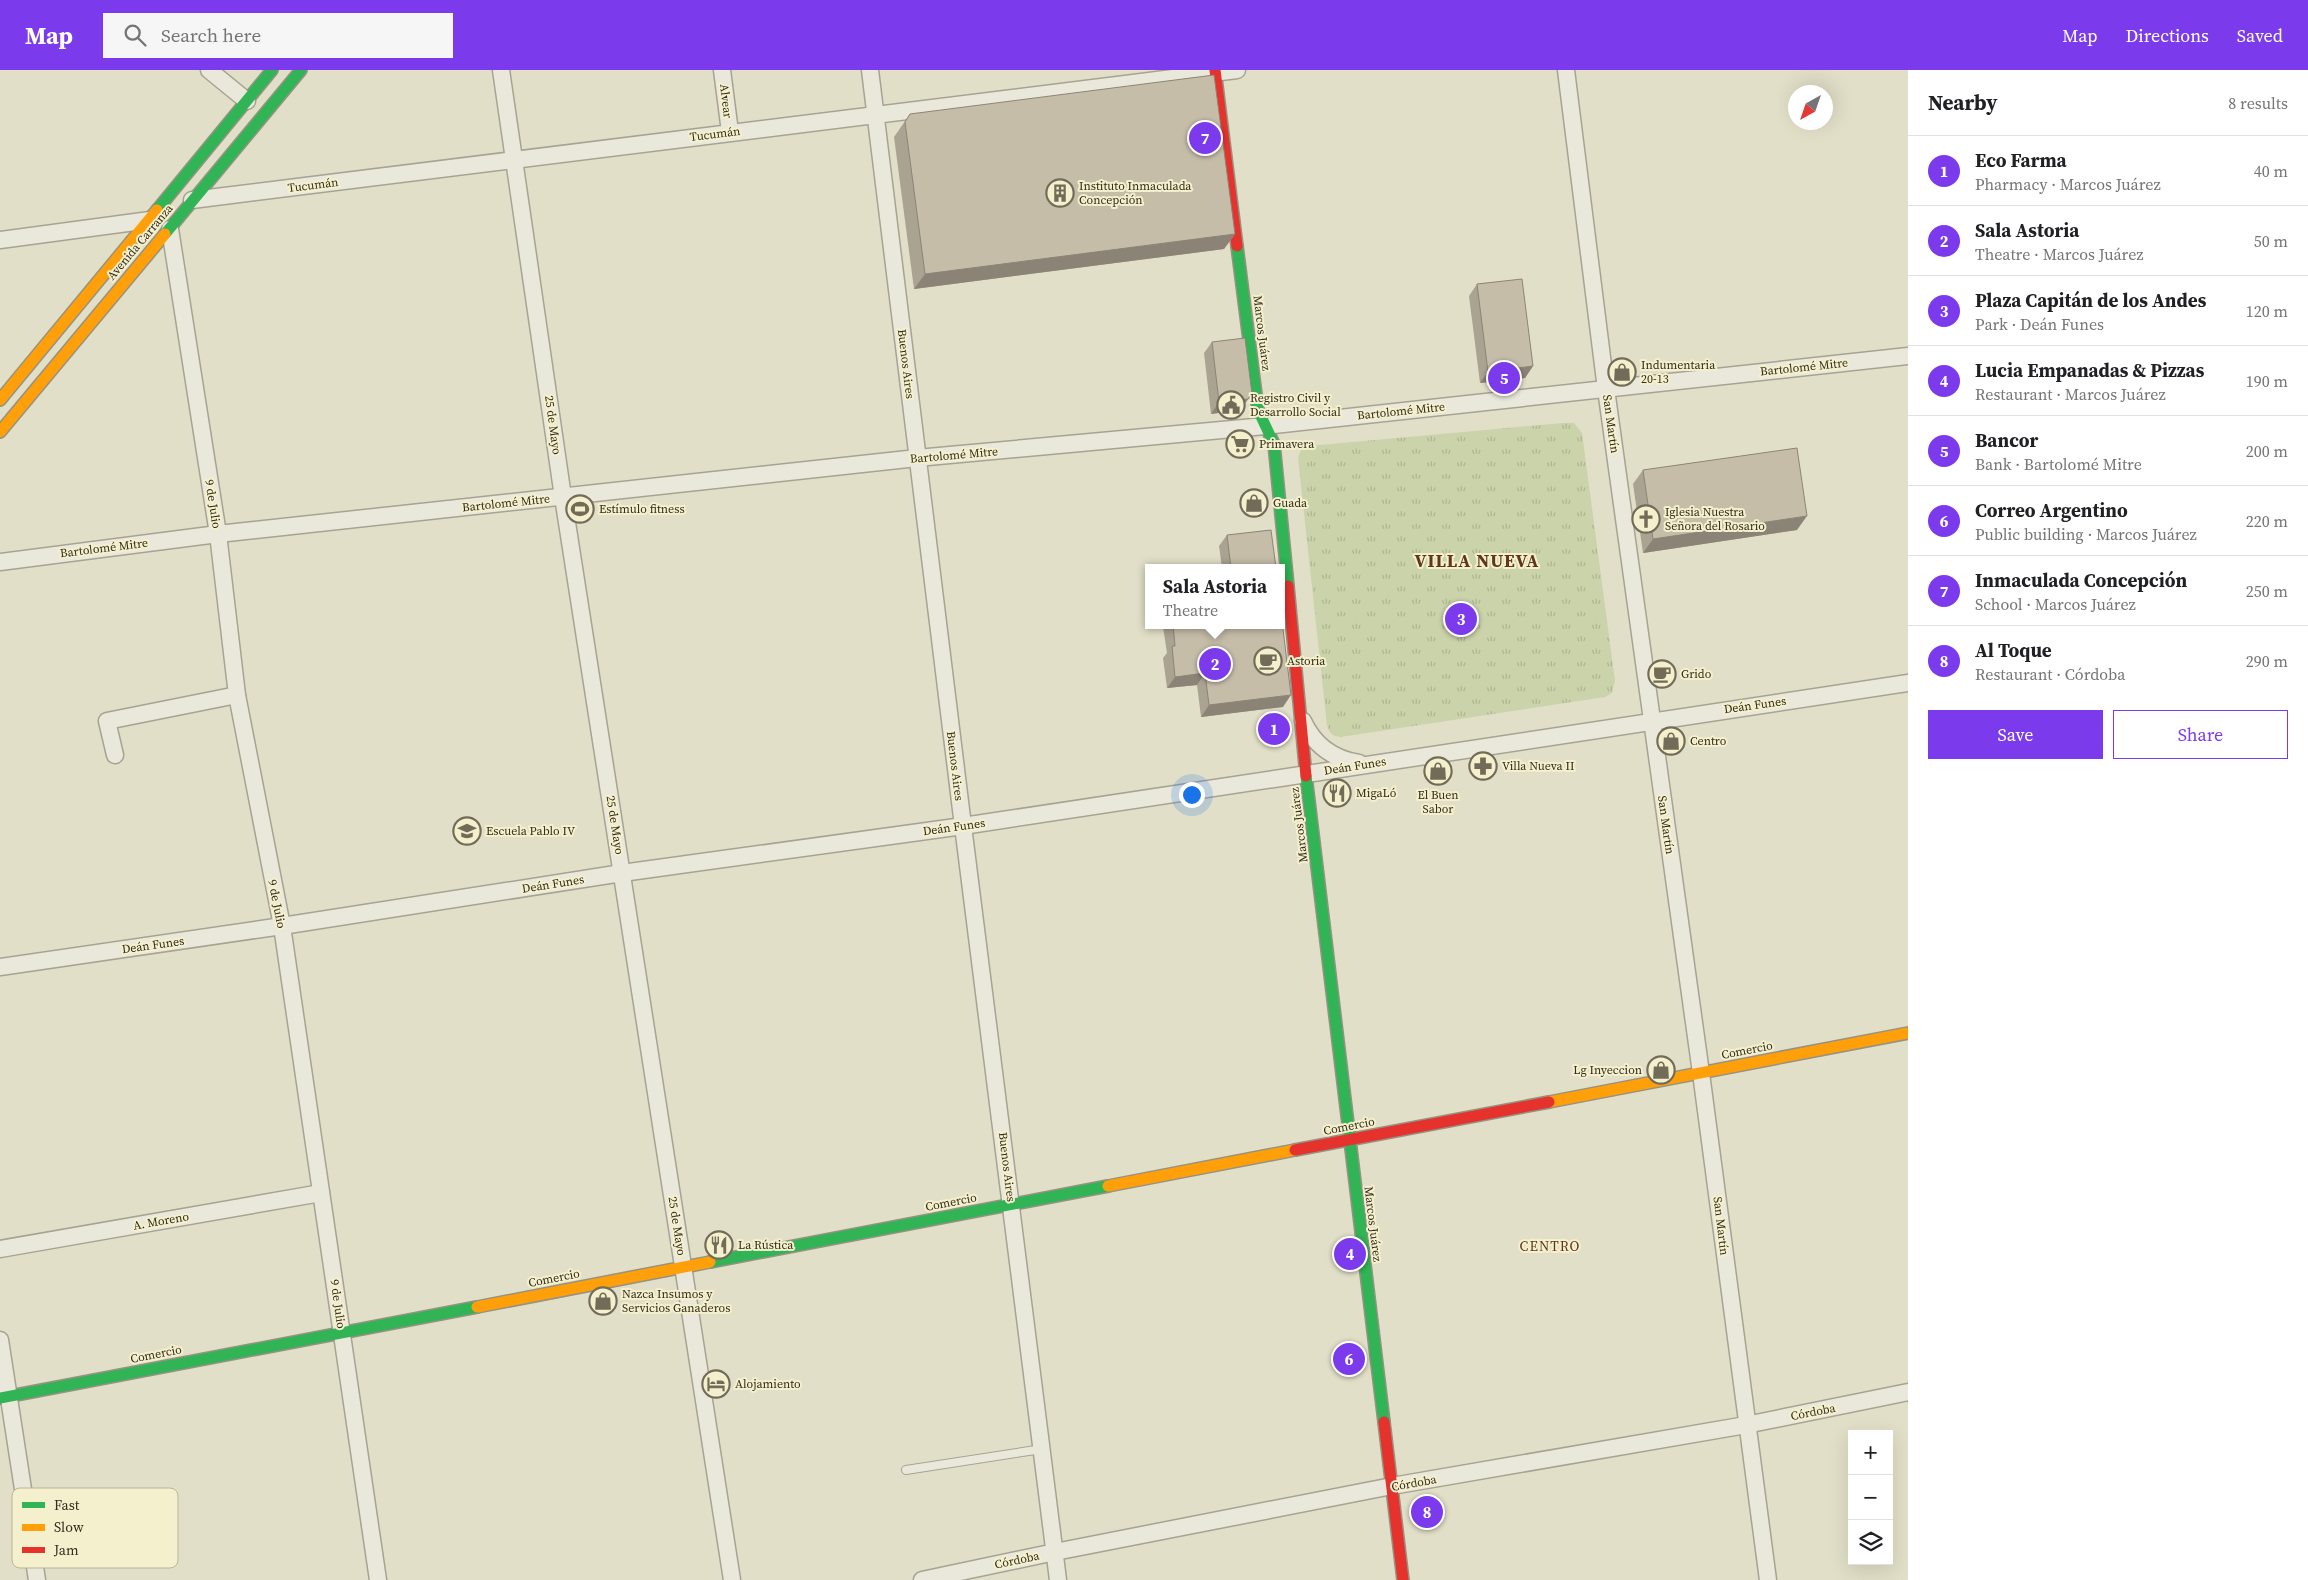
<!DOCTYPE html>
<html lang="en">
<head>
<meta charset="utf-8">
<style>
	:root { --surface:#fff; --page:#f6f6f6; --text:#202124; --muted:#757577; --line:#e0e0e0; --accent:#7c3aed }
	body { margin:0; font-family:"Source Serif 4",serif; background:var(--page); color:var(--text) }
	.controls { position:absolute; right:15px; bottom:15px; display:grid; overflow:hidden; border-radius:0px; box-shadow:0 5px 20px #0002 }
	.controls button { width:45px; height:45px; display:grid; place-items:center; padding:0; border:0; border-bottom:1px solid var(--line); background:var(--surface); color:var(--text); font:25px sans-serif }
	.compass { position:absolute; left:1788px; top:15px; width:45px; height:45px; border-radius:50%; background:var(--surface); box-shadow:0 5px 20px #0002; rotate:220deg }
	.you { position:absolute; left:1191px; top:724px; width:18px; height:18px; margin:-12px; border:4px solid #fff; border-radius:50%; background:#1a73e8; box-shadow:0 0 0 8px #1a73e833 }
	.badge { display:grid; place-items:center; width:32px; height:32px; border-radius:50%; background:var(--accent); color:#fff; font-size:16px; font-weight:700 }
	.pin { position:absolute; translate:-50% -50%; border:2px solid #fff; box-shadow:0 1px 5px #0006 }
	.popup { position:absolute; left:1145px; top:494px; width:140px; height:65px; box-sizing:border-box; display:grid; place-content:center; border-radius:0px; background:var(--surface); filter:drop-shadow(0 1px 4px #0005); font-size:16px; white-space:nowrap; color:var(--muted) }
	.popup b { font-size:19px; color:var(--text) }
	.popup::after { content:''; position:absolute; left:50%; top:100%; margin-left:-10px; border:10px solid transparent; border-top-color:var(--surface) }
	.list { margin:0; padding:0; list-style:none }
	h2 { display:flex; justify-content:space-between; align-items:center; height:65px; margin:0; padding:0 20px; font-size:21px }
	h2 small { font-size:16px; font-weight:400; color:var(--muted) }
	.list li { display:grid; grid-template-columns:32px 1fr auto; gap:15px; align-items:center; box-sizing:border-box; height:70px; padding:0 20px; border-top:1px solid var(--line) }
	.list b { display:block; font-size:19px; white-space:nowrap }
	.list p { margin:0; font-size:16px; white-space:nowrap; color:var(--muted) }
	.list em { font-size:16px; font-style:normal; color:var(--muted) }
	.actions { display:flex; gap:10px; padding:15px 20px }
	.actions a { flex:1; padding:11px 0; border:1px solid var(--accent); border-radius:0px; text-align:center; font-size:18px; color:var(--accent) }
	.actions .main { background:var(--accent); color:#fff }
	.icon { flex:none; width:28px; height:28px; fill:none; stroke:currentColor; stroke-width:2; stroke-linecap:round; stroke-linejoin:round }
	.map { position:relative; flex:none; width:1908px; height:1510px; overflow:hidden }
	header { display:flex; align-items:center; gap:30px; box-sizing:border-box; height:70px; padding:0 25px; background:var(--accent); color:#fff }
	header strong { font-size:24px }
	nav { display:flex; gap:28px; margin-inline-start:auto; font-size:18px }
	.search { width:350px; height:45px; background:var(--page); display:flex; align-items:center; gap:12px; box-sizing:border-box; padding:0 18px; border-radius:0px; color:var(--muted); font-size:19px }
	main { display:flex }
	aside { flex:1; background:var(--surface) }
	.map>svg:first-child { display:block }
</style>
</head>
<body>
<header>
<strong>Map</strong>
<div class="search"><svg class="icon" aria-label="search" viewBox="0 0 24 24"><circle cx="10" cy="10" r="6"/><path d="M15 15l6 6"/></svg>Search here</div>
<nav><a>Map</a><a>Directions</a><a>Saved</a></nav>
</header>
<main>
<div class="map">
<svg width="1908" height="1510" viewBox="0 0 1908 1510">
	<defs>
		<pattern id="park-tufts" width="24" height="20" patternUnits="userSpaceOnUse" patternTransform="scale(1.25)"><rect width="24" height="20" fill="#cbd3aa"/><path d="M3 7l-1-3M5 7V3M7 7l1-3M15 17l-1-3M17 17v-4M19 17l1-3" fill="none" stroke="#afb592"/></pattern>
	</defs>
	<rect width="100%" height="100%" fill="#e2dfc8"/>
	<!-- park -->
	<path fill="url(#park-tufts)" d="M 1563,353 L 1574,353 L 1582,363 L 1615,611 L 1612,623 L 1605,627 L 1347,666 C 1335,668 1330,666 1327,655 L 1298,388 L 1301,380 L 1309,376 Z"/>
	<g fill="none" stroke-linecap="round" stroke-linejoin="round">
		<!-- lane casing -->
		<g stroke="#a7a392" stroke-width="10">
			<path id="lane" d="M 906,1400 L 1042,1379"/>
		</g>
		<!-- street casing -->
		<g stroke="#a7a392" stroke-width="19">
			<g id="street">
				<path d="M 209,0 L 247,31"/>
				<path d="M 501,0 L 563,427 L 732,1510"/>
				<path d="M 722,0 L 730,62"/>
				<path d="M 870,0 L 963,756 L 1058,1510"/>
				<path d="M 1566,0 L 1606,319 L 1701,1003 L 1768,1510"/>
				<path d="M 192,130 L 1237,0"/>
				<path d="M 170,159 L 218,464 L 237,625 L 282,856 L 378,1510"/>
				<path d="M 0,170 L 150,150"/>
				<path d="M 0,492 L 218,464 L 917,388 L 1265,356 L 1908,286"/>
				<path d="M 1303,651 C 1314,675 1333,689 1359,693"/>
				<path d="M 115,685 L 107,651 L 237,625"/>
				<path d="M 0,897 L 282,856 L 622,803 L 963,756 L 1908,613"/>
				<path d="M 0,1179 L 321,1123"/>
				<path d="M 0,1270 L 37,1510"/>
				<path d="M 922,1510 L 1055,1482 L 1392,1416 L 1746,1355 L 1908,1322"/>
			</g>
		</g>
		<!-- fast casing -->
		<g stroke="#969282" stroke-width="14">
			<g id="fast">
				<path d="M 157,140 L 272,0"/>
				<path d="M 165,164 L 301,0"/>
				<path d="M 1237,176 L 1258,340 L 1274,374 L 1288,516"/>
				<path d="M 1306,706 L 1384,1352"/>
				<path d="M 710,1192 L 1108,1116"/>
				<path d="M 0,1328 L 477,1237"/>
			</g>
		</g>
		<!-- slow casing -->
		<g stroke="#969282" stroke-width="14">
			<g id="slow">
				<path d="M 0,330 L 157,140"/>
				<path d="M 0,362 L 165,164"/>
				<path d="M 1549,1032 L 1908,963"/>
				<path d="M 1108,1116 L 1295,1080"/>
				<path d="M 477,1237 L 710,1192"/>
			</g>
		</g>
		<!-- jam casing -->
		<g stroke="#969282" stroke-width="14">
			<g id="jam">
				<path d="M 1215,0 L 1237,176"/>
				<path d="M 1288,516 L 1306,706"/>
				<path d="M 1295,1080 L 1549,1032"/>
				<path d="M 1384,1352 L 1403,1510"/>
			</g>
		</g>
		<!-- lane -->
		<use href="#lane" stroke="#eae8db" stroke-width="8"/>
		<!-- street -->
		<use href="#street" stroke="#eae8db" stroke-width="16"/>
		<!-- fast -->
		<use href="#fast" stroke="#30b455" stroke-width="11"/>
		<!-- slow -->
		<use href="#slow" stroke="#ff9f0a" stroke-width="11"/>
		<!-- jam -->
		<use href="#jam" stroke="#e5322d" stroke-width="11"/>
	</g>
	<!-- wall -->
	<g fill="#aaa391">
		<path d="M 910,44 L 1235,164 L 1224,179 L 914,219 L 894,67 Z"/>
		<path d="M 1477,214 L 1533,296 L 1525,308 L 1480,313 L 1469,226 Z"/>
		<path d="M 1212,272 L 1240,340 L 1211,344 L 1204,283 Z"/>
		<path d="M 1643,400 L 1797,460 L 1643,483 L 1633,414 Z"/>
		<path d="M 1227,465 L 1276,498 L 1222,498 L 1219,476 Z"/>
		<path d="M 1164,555 L 1281,555 L 1283,637 L 1201,647 L 1197,615 L 1167,618 L 1163,588 L 1167,583 L 1163,557 Z"/>
	</g>
	<!-- shaded-wall -->
	<g fill="#8b8476">
		<path d="M 1235,164 L 1224,179 L 914,219 L 925,204 Z"/>
		<path d="M 1533,296 L 1525,308 L 1480,313 L 1488,302 Z"/>
		<path d="M 1252,324 L 1240,340 L 1211,344 L 1219,332 Z"/>
		<path d="M 1807,446 L 1797,460 L 1643,483 L 1653,469 Z"/>
		<path d="M 1205,603 L 1197,615 L 1167,618 L 1175,607 Z"/>
		<path d="M 1291,625 L 1283,637 L 1201,647 L 1209,635 Z"/>
	</g>
	<!-- building -->
	<g fill="#c6bda9" stroke="#8b8476">
		<path d="M 1214,5 L 1235,164 L 925,204 L 905,52 L 910,44 Z"/>
		<path d="M 1522,209 L 1533,296 L 1488,302 L 1477,214 Z"/>
		<path d="M 1245,268 L 1252,324 L 1248,329 L 1219,332 L 1212,272 Z"/>
		<path d="M 1797,378 L 1807,446 L 1653,469 L 1643,400 Z"/>
		<path d="M 1271,460 L 1276,498 L 1231,498 L 1227,465 Z"/>
		<path d="M 1281,543 L 1291,625 L 1209,635 L 1205,603 L 1175,607 L 1172,576 L 1175,576 L 1173,555 L 1281,555 Z"/>
	</g>
	<!-- icons -->
	<defs>
		<g id="building-ring" transform="scale(1.4375)"><circle r="9.5" fill="#f4f0cd" stroke="#716b58" stroke-width="1.5"/><path d="M-4-6H4V6H1V3H-1V6H-4ZM-2.5-4.3h1.7v1.8h-1.7ZM.8-4.3h1.7v1.8H.8ZM-2.5-1h1.7V.8h-1.7ZM.8-1h1.7V.8H.8Z" fill="#716b58"/></g>
		<g id="shop-ring" transform="scale(1.4375)"><circle r="9.5" fill="#f4f0cd" stroke="#716b58" stroke-width="1.5"/><path d="M-5-2.5h2.3a2.7 3.5 0 0 1 5.4 0H5L5.5 6h-11ZM-1.5-2.5h3a1.5 2.3 0 0 0-3 0Z" fill="#716b58"/></g>
		<g id="civic-ring" transform="scale(1.4375)"><circle r="9.5" fill="#f4f0cd" stroke="#716b58" stroke-width="1.5"/><path d="M-.6-6.5H3V-4.5H.6V-3L4-1V1h2V6H-6V1h2V-1L-.6-3ZM-1.2 2.5V6h2.4V2.5Z" fill="#716b58"/></g>
		<g id="supermarket-ring" transform="scale(1.4375)"><circle r="9.5" fill="#f4f0cd" stroke="#716b58" stroke-width="1.5"/><path d="M-6-5.5h2.5l.6 2H6L4.5 2H-2.5L-4.4-4H-6ZM-1.5 3.2a1.3 1.3 0 1 0 .1 0ZM3 3.2a1.3 1.3 0 1 0 .1 0Z" fill="#716b58"/></g>
		<g id="stadium-ring" transform="scale(1.4375)"><circle r="9.5" fill="#f4f0cd" stroke="#716b58" stroke-width="1.5"/><path d="M0-5a6.5 5 0 1 0 0 10a6.5 5 0 1 0 0-10ZM-3.5-1.8h7v3.6h-7Z" fill="#716b58"/></g>
		<g id="church-ring" transform="scale(1.4375)"><circle r="9.5" fill="#f4f0cd" stroke="#716b58" stroke-width="1.5"/><path d="M-1.2-6h2.4v3.5h3.3v2.4h-3.3V6h-2.4V-.1h-3.3v-2.4h3.3Z" fill="#716b58"/></g>
		<g id="cafe-ring" transform="scale(1.4375)"><circle r="9.5" fill="#f4f0cd" stroke="#716b58" stroke-width="1.5"/><path d="M-5.5-4.5H6V0H3Q3 3.5 0 3.5H-2.5Q-5.5 3.5-5.5 0ZM3-3.2v2h1.7v-2ZM-6 4.5H4V6H-6Z" fill="#716b58"/></g>
		<g id="pharmacy-ring" transform="scale(1.4375)"><circle r="9.5" fill="#f4f0cd" stroke="#716b58" stroke-width="1.5"/><path d="M-2-6h4v4h4v4h-4v4h-4v-4h-4v-4h4Z" fill="#716b58"/></g>
		<g id="restaurant-ring" transform="scale(1.4375)"><circle r="9.5" fill="#f4f0cd" stroke="#716b58" stroke-width="1.5"/><path d="M-5-6h1v4h1v-4h1v4h1v-4h1v5L-1.5 .5V6h-2V.5L-5-1ZM5-6V6H3V1.5H1.5Q1.5-4 5-6Z" fill="#716b58"/></g>
		<g id="school-ring" transform="scale(1.4375)"><circle r="9.5" fill="#f4f0cd" stroke="#716b58" stroke-width="1.5"/><path d="M0-5L7-2L0 1L-7-2ZM-4 1L0 2.5L4 1V4Q0 6-4 4Z" fill="#716b58"/></g>
		<g id="hotel-ring" transform="scale(1.4375)"><circle r="9.5" fill="#f4f0cd" stroke="#716b58" stroke-width="1.5"/><path d="M-6-4.5h1.5V1H6V5H4.5V3h-9V5H-6ZM-4 0a1.8 1.8 0 1 1 3.6 0ZM.5 0V-2.5h3Q6-2.5 6 0Z" fill="#716b58"/></g>
	</defs>
	<g fill-rule="evenodd">
		<use href="#building-ring" x="1060" y="123"/>
		<use href="#shop-ring" x="1622" y="302"/>
		<use href="#civic-ring" x="1231" y="335"/>
		<use href="#supermarket-ring" x="1240" y="374"/>
		<use href="#shop-ring" x="1254" y="433"/>
		<use href="#stadium-ring" x="580" y="439"/>
		<use href="#church-ring" x="1646" y="449"/>
		<use href="#cafe-ring" x="1268" y="591"/>
		<use href="#cafe-ring" x="1662" y="604"/>
		<use href="#shop-ring" x="1671" y="671"/>
		<use href="#pharmacy-ring" x="1483" y="696"/>
		<use href="#shop-ring" x="1438" y="701"/>
		<use href="#restaurant-ring" x="1337" y="723"/>
		<use href="#school-ring" x="467" y="761"/>
		<use href="#shop-ring" x="1661" y="1000"/>
		<use href="#restaurant-ring" x="719" y="1175"/>
		<use href="#shop-ring" x="603" y="1231"/>
		<use href="#hotel-ring" x="716" y="1314"/>
	</g>
	<g text-anchor="middle" dominant-baseline="central" stroke-width="4" stroke-linejoin="round" paint-order="stroke">
		<!-- street labels -->
		<g font-size="12" fill="#342c1c" stroke="#f4f0cd">
			<text transform="translate(726 31) rotate(83)">Alvear</text>
			<text transform="translate(715 64) rotate(-7)">Tucumán</text>
			<text transform="translate(313 115) rotate(-7)">Tucumán</text>
			<text transform="translate(140 172) rotate(-50)">Avenida Carranza</text>
			<text transform="translate(1262 263) rotate(83)">Marcos Juárez</text>
			<text transform="translate(906 294) rotate(83)">Buenos Aires</text>
			<text transform="translate(1804 297) rotate(-6)">Bartolomé Mitre</text>
			<text transform="translate(1401 341) rotate(-6)">Bartolomé Mitre</text>
			<text transform="translate(1611 354) rotate(82)">San Martín</text>
			<text transform="translate(553 355) rotate(82)">25 de Mayo</text>
			<text transform="translate(954 385) rotate(-5)">Bartolomé Mitre</text>
			<text transform="translate(506 433) rotate(-6)">Bartolomé Mitre</text>
			<text transform="translate(213 434) rotate(81)">9 de Julio</text>
			<text transform="translate(104 478) rotate(-7)">Bartolomé Mitre</text>
			<text transform="translate(1755 635) rotate(-8)">Deán Funes</text>
			<text transform="translate(955 696) rotate(83)">Buenos Aires</text>
			<text transform="translate(1355 696) rotate(-9)">Deán Funes</text>
			<text transform="translate(615 755) rotate(81)">25 de Mayo</text>
			<text transform="translate(1299 755) rotate(-97)">Marcos Juárez</text>
			<text transform="translate(1666 755) rotate(82)">San Martín</text>
			<text transform="translate(954 757) rotate(-8)">Deán Funes</text>
			<text transform="translate(553 814) rotate(-9)">Deán Funes</text>
			<text transform="translate(277 834) rotate(79)">9 de Julio</text>
			<text transform="translate(153 875) rotate(-8)">Deán Funes</text>
			<text transform="translate(1747 980) rotate(-11)">Comercio</text>
			<text transform="translate(1349 1056) rotate(-11)">Comercio</text>
			<text transform="translate(1007 1097) rotate(83)">Buenos Aires</text>
			<text transform="translate(951 1132) rotate(-11)">Comercio</text>
			<text transform="translate(161 1151) rotate(-10)">A. Moreno</text>
			<text transform="translate(1373 1154) rotate(83)">Marcos Juárez</text>
			<text transform="translate(677 1156) rotate(81)">25 de Mayo</text>
			<text transform="translate(1721 1156) rotate(83)">San Martín</text>
			<text transform="translate(554 1208) rotate(-11)">Comercio</text>
			<text transform="translate(338 1234) rotate(82)">9 de Julio</text>
			<text transform="translate(156 1284) rotate(-11)">Comercio</text>
			<text transform="translate(1813 1342) rotate(-11)">Córdoba</text>
			<text transform="translate(1414 1413) rotate(-10)">Córdoba</text>
			<text transform="translate(1017 1490) rotate(-12)">Córdoba</text>
		</g>
		<!-- poi labels -->
		<g font-size="12" fill="#342c1c" stroke="#f4f0cd" text-anchor="start">
			<text x="1079" y="116">Instituto Inmaculada<tspan x="1079" dy="14">Concepción</tspan></text>
			<text x="1641" y="295">Indumentaria<tspan x="1641" dy="14">20-13</tspan></text>
			<text x="1250" y="328">Registro Civil y<tspan x="1250" dy="14">Desarrollo Social</tspan></text>
			<text x="1259" y="374">Primavera</text>
			<text x="1273" y="433">Guada</text>
			<text x="599" y="439">Estímulo fitness</text>
			<text x="1665" y="442">Iglesia Nuestra<tspan x="1665" dy="14">Señora del Rosario</tspan></text>
			<text x="1287" y="591">Astoria</text>
			<text x="1681" y="604">Grido</text>
			<text x="1690" y="671">Centro</text>
			<text x="1502" y="696">Villa Nueva II</text>
			<text x="1356" y="723">MigaLó</text>
			<text x="1438" y="725" text-anchor="middle">El Buen<tspan x="1438" dy="14">Sabor</tspan></text>
			<text x="486" y="761">Escuela Pablo IV</text>
			<text x="1642" y="1000" text-anchor="end">Lg Inyeccion</text>
			<text x="738" y="1175">La Rústica</text>
			<text x="622" y="1224">Nazca Insumos y<tspan x="622" dy="14">Servicios Ganaderos</tspan></text>
			<text x="735" y="1314">Alojamiento</text>
		</g>
		<!-- neighbourhood labels -->
		<g font-size="14" letter-spacing="1" fill="#60371c" stroke="#f4f0cd">
			<text x="1550" y="1176">CENTRO</text>
		</g>
		<!-- district labels -->
		<g font-size="18" font-weight="bold" letter-spacing="1" fill="#60371c" stroke="#f4f0cd">
			<text x="1477" y="490">VILLA NUEVA</text>
		</g>
	</g>
	<!-- legend -->
	<rect x="12" y="1418" width="166" height="80" rx="8" fill="#f4f0cd" stroke="#bab598" stroke-width="1"/>
	<rect x="22" y="1432" width="23" height="6" fill="#30b455"/>
	<rect x="22" y="1454" width="23" height="7" fill="#ff9f0a"/>
	<rect x="22" y="1477" width="23" height="6" fill="#e5322d"/>
	<g font-size="14" fill="#342c1c">
		<text x="54" y="1440">Fast</text>
		<text x="54" y="1462">Slow</text>
		<text x="54" y="1485">Jam</text>
	</g>
</svg>
<div class="controls">
<button>+</button>
<button>−</button>
<button><svg class="icon" aria-label="layers" viewBox="0 0 24 24"><path d="M12 4l9 5-9 5-9-5zM3 14l9 5 9-5"/></svg></button>
</div>
<svg class="compass" viewBox="-18 -18 36 36"><path d="M0-13l5 13h-10z" fill="#e53935"/><path d="M0 13l5-13h-10z" fill="#757577"/></svg>
<div class="you"></div>
<div class="pin badge" style="left:1274px;top:659px">1</div>
<div class="pin badge" style="left:1215px;top:594px">2</div>
<div class="popup"><b>Sala Astoria</b>Theatre</div>
<div class="pin badge" style="left:1461px;top:549px">3</div>
<div class="pin badge" style="left:1350px;top:1184px">4</div>
<div class="pin badge" style="left:1504px;top:308px">5</div>
<div class="pin badge" style="left:1349px;top:1289px">6</div>
<div class="pin badge" style="left:1205px;top:68px">7</div>
<div class="pin badge" style="left:1427px;top:1442px">8</div>
</div>
<aside>
<h2>Nearby<small>8 results</small></h2>
<ul class="list">
<li><span class="badge">1</span><div><b>Eco Farma</b><p>Pharmacy · Marcos Juárez</p></div><em>40 m</em></li>
<li><span class="badge">2</span><div><b>Sala Astoria</b><p>Theatre · Marcos Juárez</p></div><em>50 m</em></li>
<li><span class="badge">3</span><div><b>Plaza Capitán de los Andes</b><p>Park · Deán Funes</p></div><em>120 m</em></li>
<li><span class="badge">4</span><div><b>Lucia Empanadas &amp; Pizzas</b><p>Restaurant · Marcos Juárez</p></div><em>190 m</em></li>
<li><span class="badge">5</span><div><b>Bancor</b><p>Bank · Bartolomé Mitre</p></div><em>200 m</em></li>
<li><span class="badge">6</span><div><b>Correo Argentino</b><p>Public building · Marcos Juárez</p></div><em>220 m</em></li>
<li><span class="badge">7</span><div><b>Inmaculada Concepción</b><p>School · Marcos Juárez</p></div><em>250 m</em></li>
<li><span class="badge">8</span><div><b>Al Toque</b><p>Restaurant · Córdoba</p></div><em>290 m</em></li>
</ul>
<div class="actions"><a class="main">Save</a><a>Share</a></div>
</aside>
</main>
</body>
</html>
